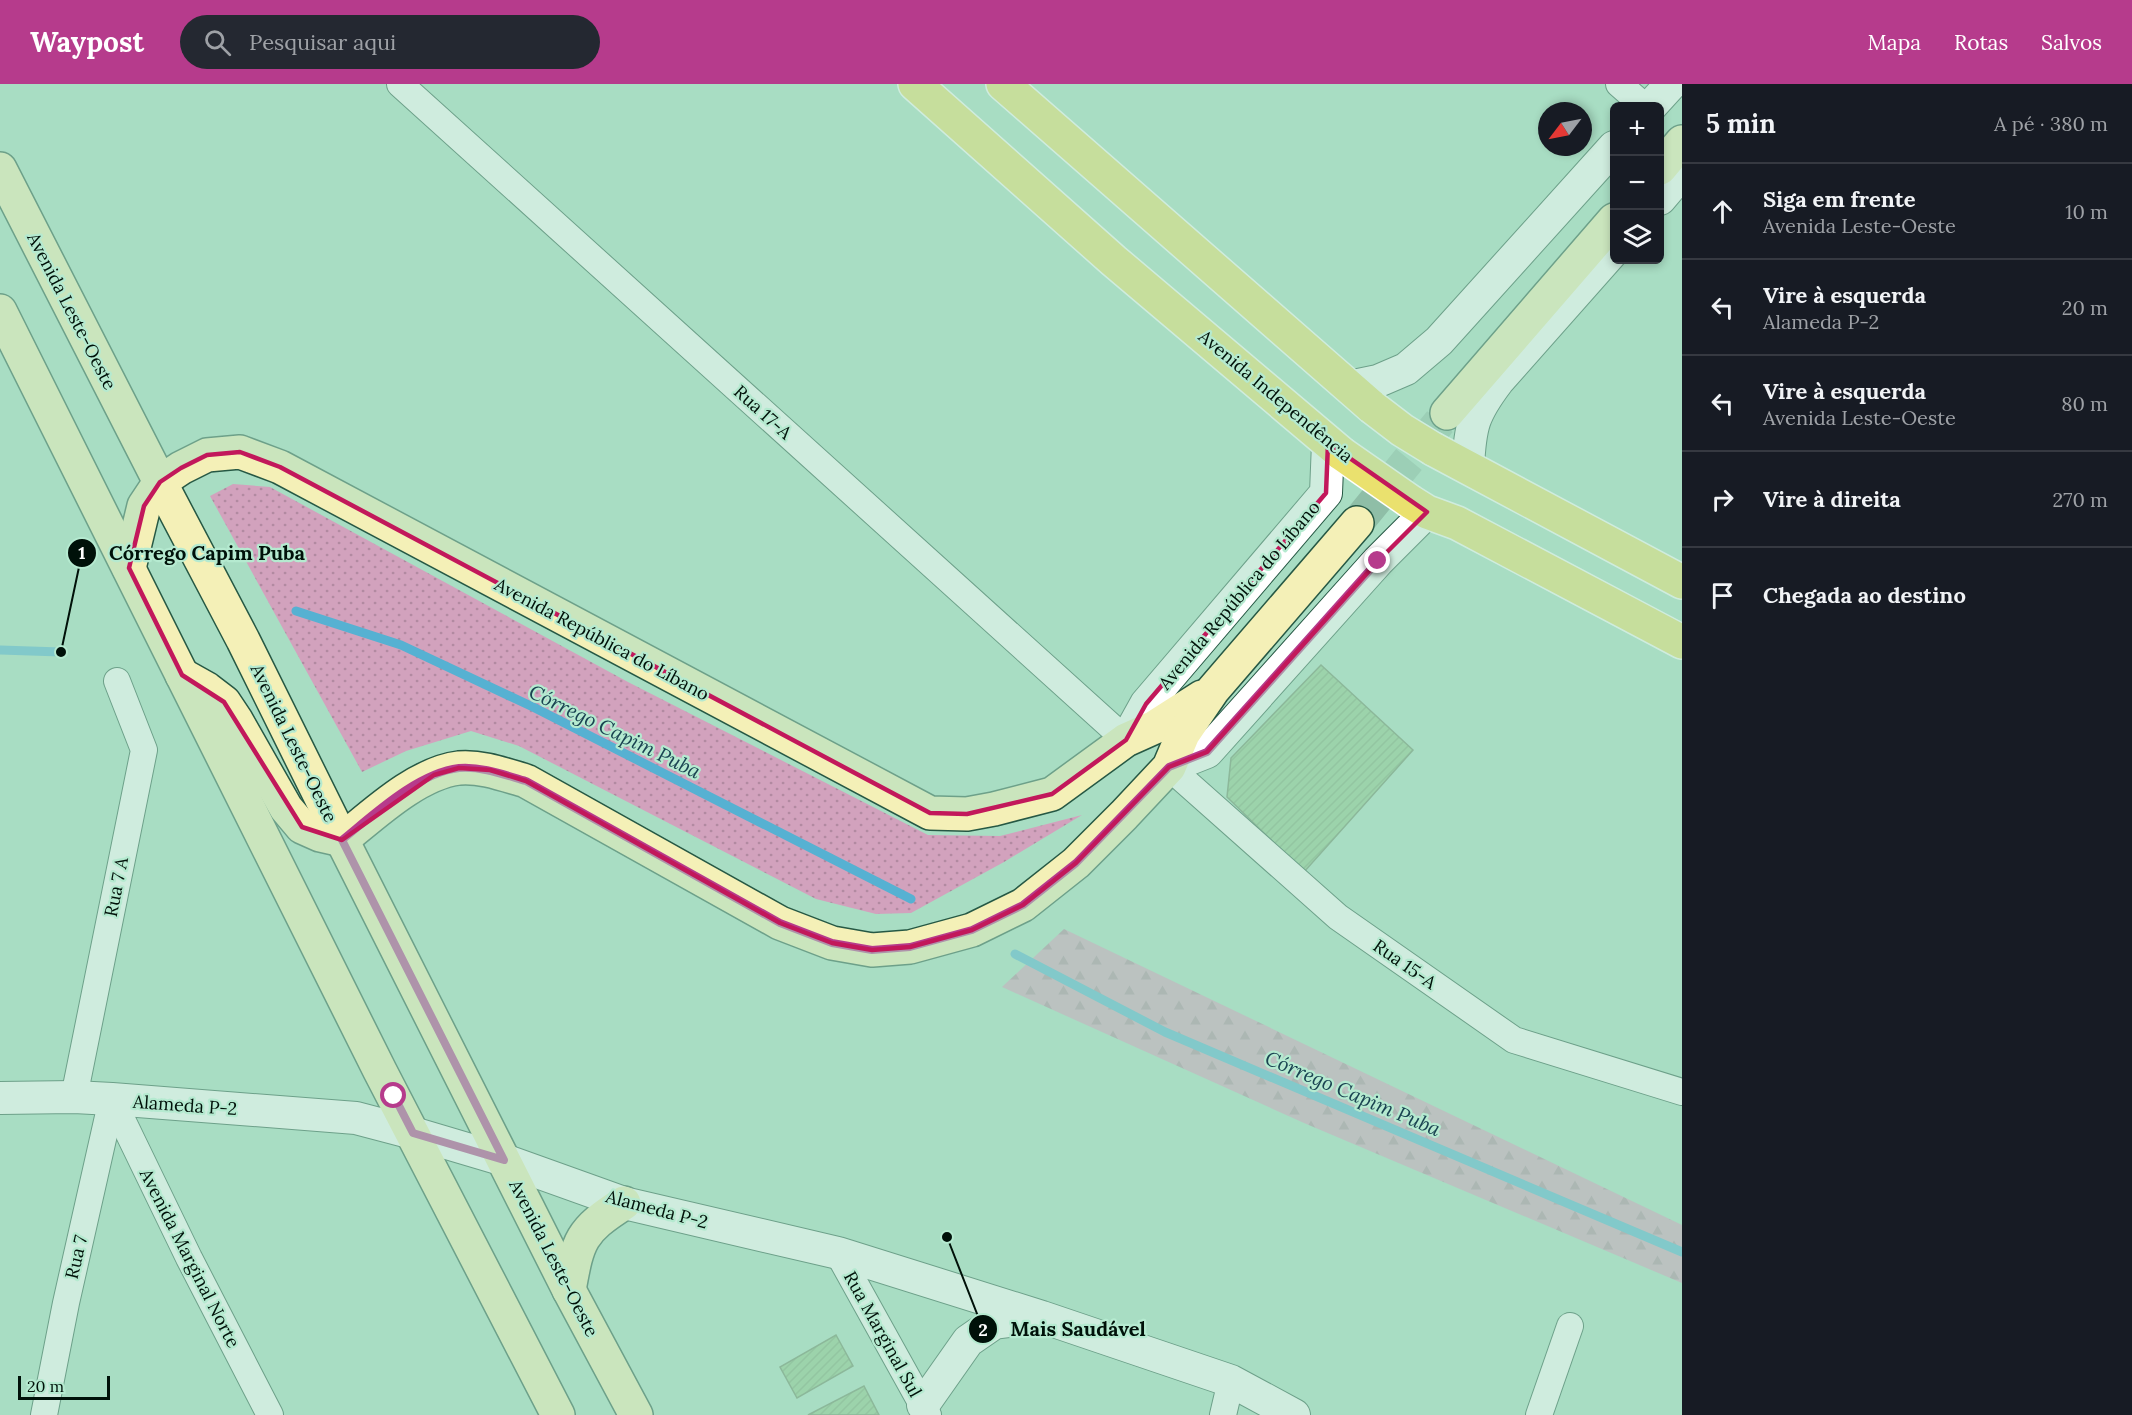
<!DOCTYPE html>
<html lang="pt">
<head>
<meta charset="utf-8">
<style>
	:root { --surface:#171b24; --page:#242831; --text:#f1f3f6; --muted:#9ea1a6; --line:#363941; --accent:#b63b8c }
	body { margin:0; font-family:Lora,serif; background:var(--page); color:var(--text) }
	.controls { position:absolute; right:18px; top:18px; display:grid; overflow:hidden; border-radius:9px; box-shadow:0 3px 9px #0003 }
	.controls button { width:54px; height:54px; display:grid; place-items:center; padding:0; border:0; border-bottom:2px solid var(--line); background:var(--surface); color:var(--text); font:30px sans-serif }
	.compass { position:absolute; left:1538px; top:18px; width:54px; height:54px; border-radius:50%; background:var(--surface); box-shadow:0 3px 9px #0003; rotate:238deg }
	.scale { position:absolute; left:18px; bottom:15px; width:92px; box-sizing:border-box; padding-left:6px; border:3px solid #001109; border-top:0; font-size:16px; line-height:21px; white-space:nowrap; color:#001109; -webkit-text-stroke:4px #b5ead0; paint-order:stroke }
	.stop { position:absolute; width:18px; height:18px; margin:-14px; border:4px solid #b63b8c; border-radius:50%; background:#fff }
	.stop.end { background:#b63b8c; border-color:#fff; box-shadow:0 2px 6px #0008 }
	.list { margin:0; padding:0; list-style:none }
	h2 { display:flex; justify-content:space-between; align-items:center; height:78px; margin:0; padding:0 24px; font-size:26px }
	h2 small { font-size:20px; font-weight:400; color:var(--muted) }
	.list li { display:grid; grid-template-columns:39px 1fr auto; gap:18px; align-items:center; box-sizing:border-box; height:96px; padding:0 24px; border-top:2px solid var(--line) }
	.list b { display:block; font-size:22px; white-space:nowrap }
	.list p { margin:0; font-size:20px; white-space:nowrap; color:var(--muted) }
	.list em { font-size:20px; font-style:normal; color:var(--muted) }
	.icon { flex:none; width:33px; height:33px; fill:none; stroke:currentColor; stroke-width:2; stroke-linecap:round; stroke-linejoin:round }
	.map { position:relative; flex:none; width:1682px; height:1331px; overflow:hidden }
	header { display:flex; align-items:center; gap:36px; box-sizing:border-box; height:84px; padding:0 30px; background:var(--accent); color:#fff }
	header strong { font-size:28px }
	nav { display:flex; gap:33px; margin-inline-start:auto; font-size:21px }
	.search { width:420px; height:54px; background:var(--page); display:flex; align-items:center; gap:15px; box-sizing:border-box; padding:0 21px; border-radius:33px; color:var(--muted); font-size:22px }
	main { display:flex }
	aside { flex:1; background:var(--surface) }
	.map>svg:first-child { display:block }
</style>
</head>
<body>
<header>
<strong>Waypost</strong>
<div class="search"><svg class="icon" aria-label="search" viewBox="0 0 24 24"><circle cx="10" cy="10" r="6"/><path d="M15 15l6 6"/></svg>Pesquisar aqui</div>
<nav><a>Mapa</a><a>Rotas</a><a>Salvos</a></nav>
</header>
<main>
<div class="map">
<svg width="1682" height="1331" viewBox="0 0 1682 1331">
	<defs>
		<pattern id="grass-dots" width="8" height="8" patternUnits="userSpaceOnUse" patternTransform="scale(1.5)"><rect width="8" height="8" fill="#d2a2bd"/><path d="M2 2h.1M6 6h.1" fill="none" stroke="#b28aa1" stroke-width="1.8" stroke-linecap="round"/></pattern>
		<pattern id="forest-firs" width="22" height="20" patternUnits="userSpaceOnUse" patternTransform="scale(1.5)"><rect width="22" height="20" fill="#d2a2bd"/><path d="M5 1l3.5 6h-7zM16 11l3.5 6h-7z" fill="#b28aa1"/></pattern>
		<pattern id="building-hatch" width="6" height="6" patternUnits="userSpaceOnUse" patternTransform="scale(1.5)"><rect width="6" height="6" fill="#8fc78e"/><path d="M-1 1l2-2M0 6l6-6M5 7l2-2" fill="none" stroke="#7aaa79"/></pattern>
	</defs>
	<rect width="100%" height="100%" fill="#a8ddc3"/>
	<!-- grass -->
	<path fill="url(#grass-dots)" d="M 233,400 L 270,403 L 628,598 L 928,751 L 1000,752 L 1082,731 L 1004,778 L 911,829 L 876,830 L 816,815 L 519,662 L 471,647 L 406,667 L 362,688 L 210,412 Z"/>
	<!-- forest -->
	<path fill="url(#forest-firs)" d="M 1064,845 L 1682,1141 L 1682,1199 L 1304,1039 L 1002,903 Z"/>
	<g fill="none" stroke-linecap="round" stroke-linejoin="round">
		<!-- stream -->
		<g stroke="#56b1d2" stroke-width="9">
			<path d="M 296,527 L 401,561 L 533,623 L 911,815"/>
			<path d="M 0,566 L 61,568"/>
			<path d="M 1015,870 L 1165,948 L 1682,1168"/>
		</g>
	</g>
	<!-- building -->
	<g fill="url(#building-hatch)" stroke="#6a8c69" stroke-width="1.5">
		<path d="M 1321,581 L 1413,666 L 1304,788 L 1227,713 L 1231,674 Z"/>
		<path d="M 836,1251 L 853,1282 L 797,1314 L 780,1283 Z"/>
		<path d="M 864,1302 L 879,1331 L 808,1331 Z"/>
	</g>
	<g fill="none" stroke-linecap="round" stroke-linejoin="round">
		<!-- secondary-tunnel -->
		<path stroke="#8fbea7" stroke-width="33" stroke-dasharray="33 16" stroke-linecap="butt" d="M 1357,439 L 1447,329"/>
		<!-- minor casing -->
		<g stroke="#265844" stroke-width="28">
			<g id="minor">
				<path d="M 400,0 L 1126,656"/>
				<path d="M 1619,0 L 1644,22"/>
				<path d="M 1169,683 L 1338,833 L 1514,956 L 1682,1008"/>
				<path d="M 74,1013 L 144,666 L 117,597"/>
				<path d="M 112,1015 L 189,1174 L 270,1331"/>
				<path d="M 838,1169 L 928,1331"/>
				<path d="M 44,1331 L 66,1219 L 112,1015"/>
				<path d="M 1223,1331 L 1231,1297"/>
				<path d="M 1539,1331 L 1570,1242"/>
			</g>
		</g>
		<!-- tertiary casing -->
		<g stroke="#265844" stroke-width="34">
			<g id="tertiary">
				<path d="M 1651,22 L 1671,0"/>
				<path d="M 1660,115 L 1682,89"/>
				<path d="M 1349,303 L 1378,297 L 1406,285 L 1439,257 L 1614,63"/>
				<path d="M 1468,383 C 1470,342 1473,330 1498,297 L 1614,166"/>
				<path d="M 1126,656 L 1146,620 L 1326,409 L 1328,359"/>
				<path d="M 1169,683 L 1207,668 L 1378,477 L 1427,428"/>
				<path d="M 0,1014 L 74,1013 L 112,1015 L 356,1034 L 413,1049 L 504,1076 L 624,1119 L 838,1169 L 1042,1233 L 1231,1297 L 1294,1331"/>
				<path d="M 923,1321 L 968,1257 L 994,1239 L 1033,1234"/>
			</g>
		</g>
		<!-- secondary casing -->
		<g stroke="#265844" stroke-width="36">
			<g id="secondary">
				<path d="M 1660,84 L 1682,58"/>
				<path d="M 0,85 L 160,398 L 243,556 L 342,756 L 569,1206 L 636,1331"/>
				<path d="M 0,227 L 380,987 L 558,1331"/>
				<path d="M 1447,329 L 1614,136"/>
				<path d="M 129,484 L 144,422 L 160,398 L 181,384 L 207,371 L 240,368 L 280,383 L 930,729 L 967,730 L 994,725 L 1052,710 L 1126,656 L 1155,643 L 1202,613"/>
				<path d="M 182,591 L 207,605 L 224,618 L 236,636 L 286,724 L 302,743 L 320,751 L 342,756 C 373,731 417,689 459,684 C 482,682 505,691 526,697 L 780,839 L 832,859 L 872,866 L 910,863 L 972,846 L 1023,821 L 1076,779 L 1124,731 L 1169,683 L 1183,650 L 1213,606 L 1357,439"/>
				<path d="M 569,1206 C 578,1156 580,1147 624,1119"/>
			</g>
		</g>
		<!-- primary casing -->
		<g stroke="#fff" stroke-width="36">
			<g id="primary">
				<path d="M 915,0 L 1114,177 L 1342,370"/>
				<path d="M 1003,0 L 1372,323"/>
				<path d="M 1433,365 L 1682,498"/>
				<path d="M 1411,418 L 1427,428 L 1457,439 L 1682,558"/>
			</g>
		</g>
		<!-- minor -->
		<use href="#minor" stroke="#fff" stroke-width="26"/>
		<!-- tertiary -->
		<use href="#tertiary" stroke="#fff" stroke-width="32"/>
		<!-- secondary -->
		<use href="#secondary" stroke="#f4f0b7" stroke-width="33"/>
		<!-- primary -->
		<use href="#primary" stroke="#eae16e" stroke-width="33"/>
		<!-- primary-bridge casing -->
		<g stroke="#fff" stroke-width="36" stroke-linecap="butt">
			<g id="primary-bridge">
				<path d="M 1372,323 L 1402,346 L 1433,365"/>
				<path d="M 1342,370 L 1411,418"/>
			</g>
		</g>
		<!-- primary-bridge -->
		<use href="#primary-bridge" stroke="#eae16e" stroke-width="33"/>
	</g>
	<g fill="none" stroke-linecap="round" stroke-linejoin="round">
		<!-- route -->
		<path stroke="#b63b8c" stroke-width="8" d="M 394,1012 L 413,1049 L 504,1076 L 342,756 C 373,731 417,689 459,684 C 481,682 505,691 526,697 L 780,839 L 832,859 L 872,866 L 910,863 L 972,846 L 1023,821 L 1076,779 L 1169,683 L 1207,668 L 1378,477"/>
	</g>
	<!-- marked area -->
	<path d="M0 0H1682V1331H0ZM 1328,359 L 1427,428 L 1378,477 L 1207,668 L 1169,683 L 1076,779 L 1023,821 L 972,846 L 910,863 L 872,866 L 832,859 L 780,839 L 526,697 L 490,686 L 459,684 L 434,691 L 342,756 L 302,743 L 224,618 L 182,591 L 129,484 L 144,422 L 160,398 L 181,384 L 207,371 L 240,368 L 280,383 L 930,729 L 967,730 L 1052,710 L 1126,656 L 1146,620 L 1326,409 Z" fill="#a8ddc3" fill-opacity=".55" fill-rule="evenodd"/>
	<path fill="none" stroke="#c2185b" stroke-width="4.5" stroke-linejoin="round" d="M 1328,359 L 1427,428 L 1378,477 L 1207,668 L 1169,683 L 1076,779 L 1023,821 L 972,846 L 910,863 L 872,866 L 832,859 L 780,839 L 526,697 L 490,686 L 459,684 L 434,691 L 342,756 L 302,743 L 224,618 L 182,591 L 129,484 L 144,422 L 160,398 L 181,384 L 207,371 L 240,368 L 280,383 L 930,729 L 967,730 L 1052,710 L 1126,656 L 1146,620 L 1326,409 Z"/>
	<g text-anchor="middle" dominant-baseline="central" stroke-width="4.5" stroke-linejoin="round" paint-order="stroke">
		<!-- street labels -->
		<g font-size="18" fill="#001109" stroke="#b5ead0">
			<text transform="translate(72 227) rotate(63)">Avenida Leste-Oeste</text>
			<text transform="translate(1276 312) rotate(40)">Avenida Independência</text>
			<text transform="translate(763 328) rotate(42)">Rua 17-A</text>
			<text transform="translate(1239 511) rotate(-50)">Avenida República do Líbano</text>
			<text transform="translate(602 555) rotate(28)">Avenida República do Líbano</text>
			<text transform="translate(294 659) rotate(64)">Avenida Leste-Oeste</text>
			<text transform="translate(116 803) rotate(-79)">Rua 7 A</text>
			<text transform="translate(1405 880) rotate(35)">Rua 15-A</text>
			<text transform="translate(185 1021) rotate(4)">Alameda P-2</text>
			<text transform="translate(657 1125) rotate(15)">Alameda P-2</text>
			<text transform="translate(76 1173) rotate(-77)">Rua 7</text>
			<text transform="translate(190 1174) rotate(63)">Avenida Marginal Norte</text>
			<text transform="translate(554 1174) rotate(63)">Avenida Leste-Oeste</text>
			<text transform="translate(883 1250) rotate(61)">Rua Marginal Sul</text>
		</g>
		<!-- water labels -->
		<g font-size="20" font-style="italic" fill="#1a4351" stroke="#b5ead0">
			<text transform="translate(615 647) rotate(26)">Córrego Capim Puba</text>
			<text transform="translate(1353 1009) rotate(23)">Córrego Capim Puba</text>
		</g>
	</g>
	<!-- callouts -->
	<path fill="none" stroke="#001109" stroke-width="2" d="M61 568L82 469M947 1153L983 1245"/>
	<g fill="#001109" stroke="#b5ead0" stroke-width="2">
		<circle cx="61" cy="568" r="6"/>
		<circle cx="947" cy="1153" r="6"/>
		<circle cx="82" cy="469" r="15"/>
		<circle cx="983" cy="1245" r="15"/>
	</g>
	<g font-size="18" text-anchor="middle" font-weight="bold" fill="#fff">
		<text x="82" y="475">1</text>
		<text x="983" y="1252">2</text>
	</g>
	<g font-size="20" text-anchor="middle" font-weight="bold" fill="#001109" stroke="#b5ead0" stroke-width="4.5" stroke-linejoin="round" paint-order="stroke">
		<text x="207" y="476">Córrego Capim Puba</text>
		<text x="1078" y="1252">Mais Saudável</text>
	</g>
</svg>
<div class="controls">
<button>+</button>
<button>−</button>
<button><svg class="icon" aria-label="layers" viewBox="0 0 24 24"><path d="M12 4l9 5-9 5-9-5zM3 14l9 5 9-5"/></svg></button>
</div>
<svg class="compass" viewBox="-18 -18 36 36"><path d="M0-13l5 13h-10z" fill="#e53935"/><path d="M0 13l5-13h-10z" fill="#9ea1a6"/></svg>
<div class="scale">20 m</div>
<div class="stop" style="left:394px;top:1012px"></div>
<div class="stop end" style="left:1378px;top:477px"></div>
</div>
<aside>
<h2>5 min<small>A pé · 380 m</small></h2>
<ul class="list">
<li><svg class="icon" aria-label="ahead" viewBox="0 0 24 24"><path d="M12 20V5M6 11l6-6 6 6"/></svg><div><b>Siga em frente</b><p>Avenida Leste-Oeste</p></div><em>10 m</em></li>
<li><svg class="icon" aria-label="left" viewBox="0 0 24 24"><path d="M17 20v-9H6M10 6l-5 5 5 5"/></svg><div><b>Vire à esquerda</b><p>Alameda P-2</p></div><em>20 m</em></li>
<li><svg class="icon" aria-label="left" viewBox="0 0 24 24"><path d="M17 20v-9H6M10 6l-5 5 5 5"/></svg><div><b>Vire à esquerda</b><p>Avenida Leste-Oeste</p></div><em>80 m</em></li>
<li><svg class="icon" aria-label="right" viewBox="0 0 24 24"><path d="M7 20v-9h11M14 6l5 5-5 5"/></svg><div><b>Vire à direita</b></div><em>270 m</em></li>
<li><svg class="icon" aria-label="arrive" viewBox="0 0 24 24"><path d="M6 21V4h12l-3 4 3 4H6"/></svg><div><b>Chegada ao destino</b></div></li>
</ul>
</aside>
</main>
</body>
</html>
